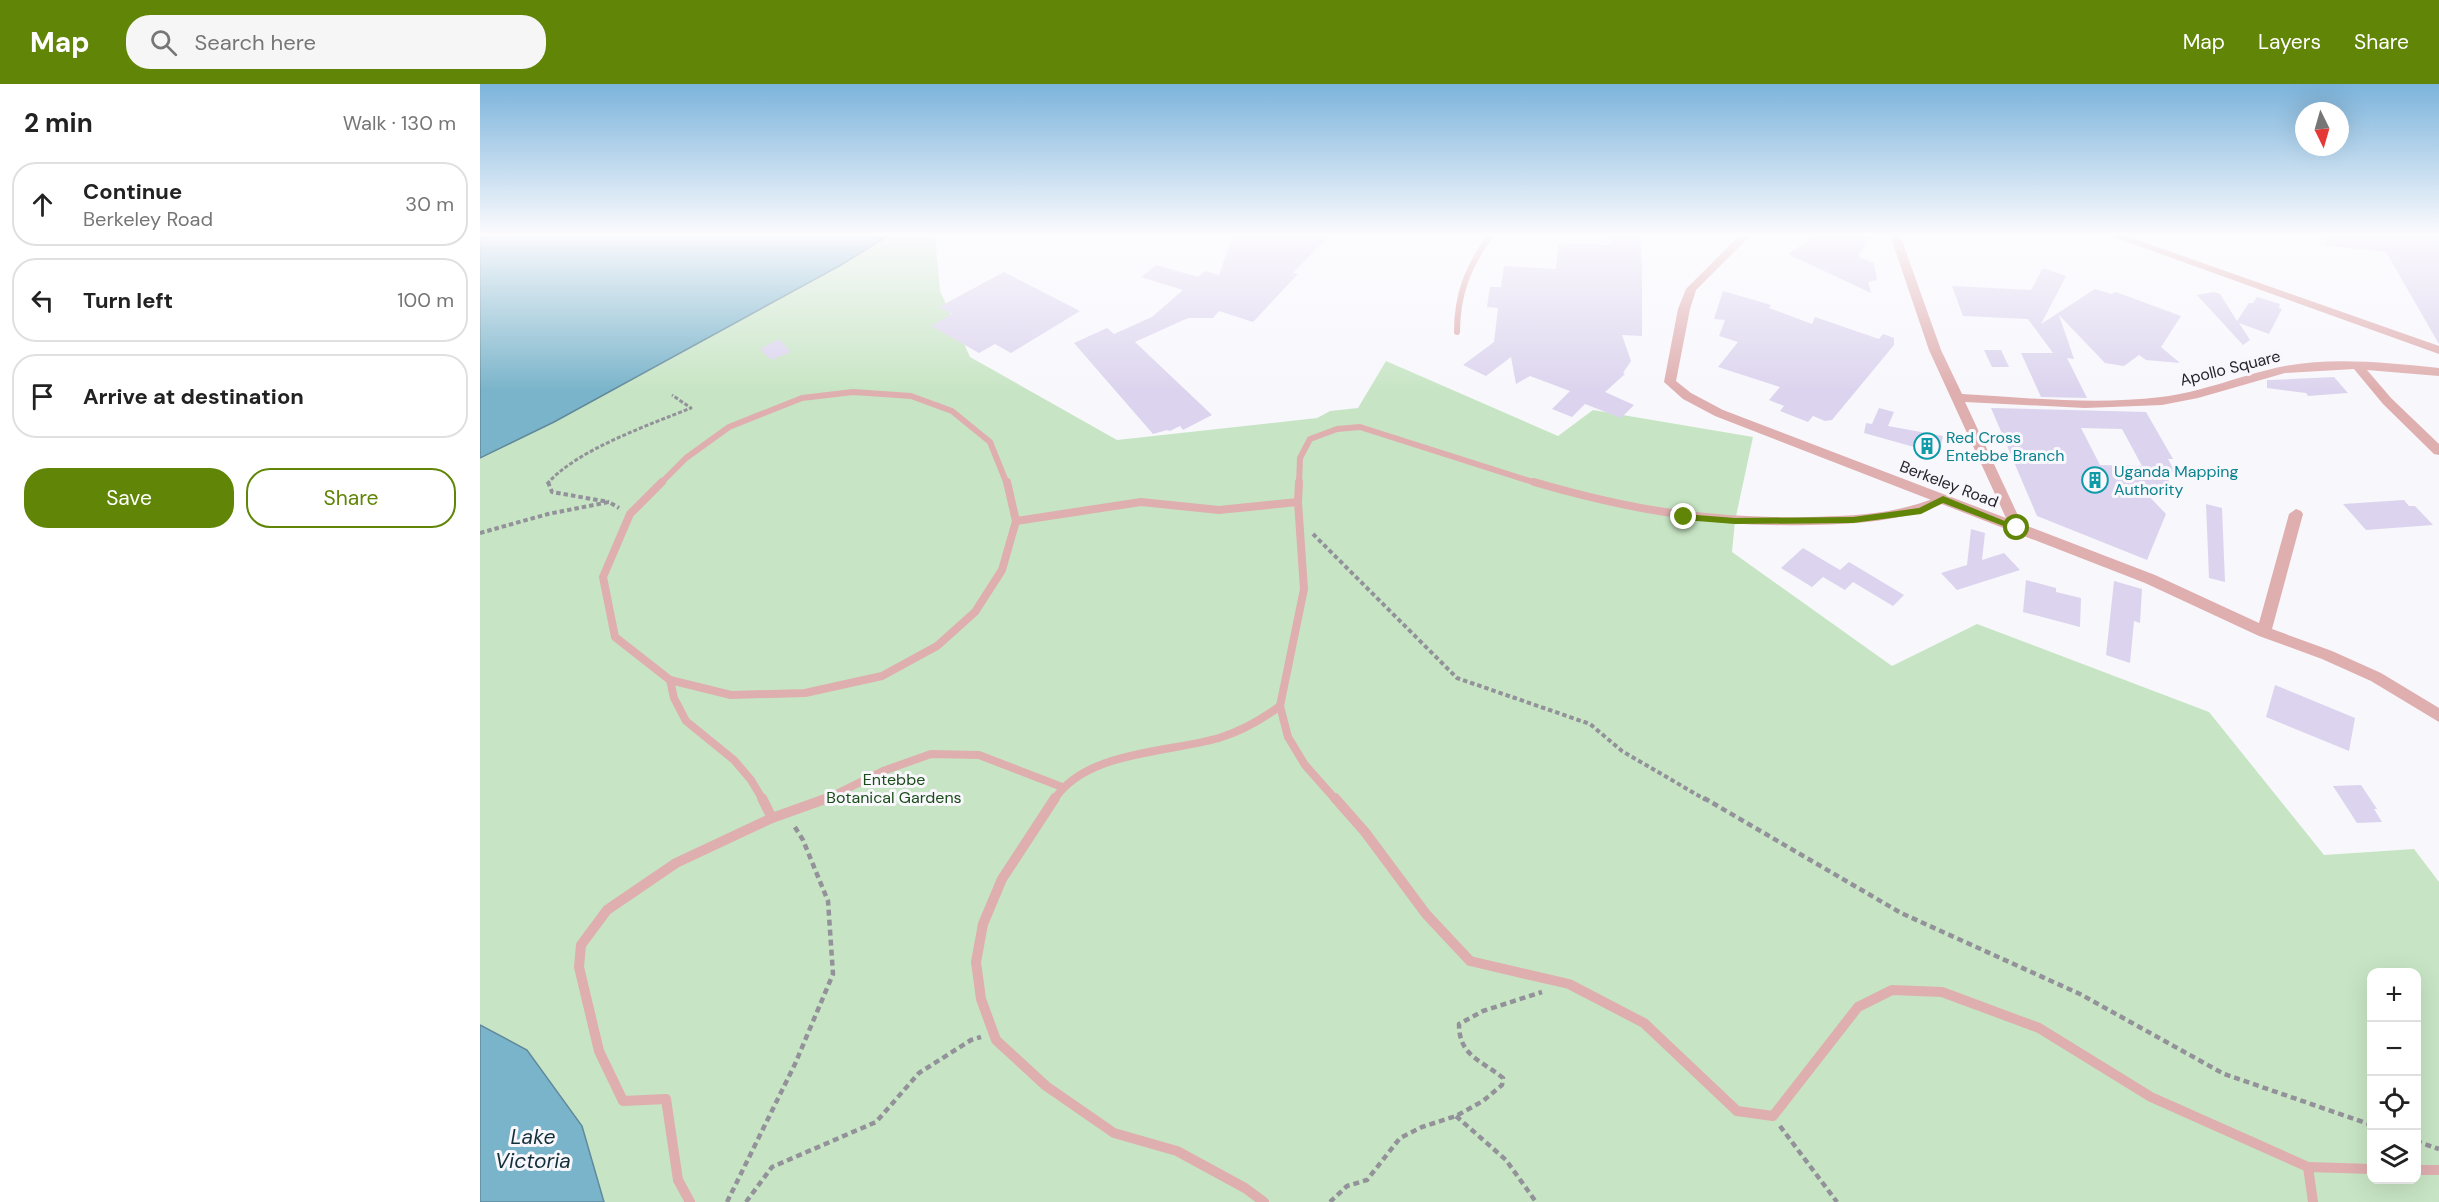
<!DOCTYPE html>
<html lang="en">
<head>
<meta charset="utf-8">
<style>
	:root { --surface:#fff; --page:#f6f6f6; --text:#222; --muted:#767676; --line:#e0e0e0; --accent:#608507 }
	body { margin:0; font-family:"DM Sans",sans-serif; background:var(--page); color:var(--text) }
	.controls { position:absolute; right:18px; bottom:18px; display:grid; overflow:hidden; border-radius:12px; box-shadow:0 6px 24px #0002 }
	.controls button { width:54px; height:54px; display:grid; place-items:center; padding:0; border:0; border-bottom:2px solid var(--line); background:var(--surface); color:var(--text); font:30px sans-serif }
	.compass { position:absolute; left:1815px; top:18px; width:54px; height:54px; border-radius:50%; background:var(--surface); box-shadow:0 6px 24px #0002; rotate:175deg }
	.stop { position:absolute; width:18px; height:18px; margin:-14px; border:4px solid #608507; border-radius:50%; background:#fff }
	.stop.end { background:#608507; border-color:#fff; box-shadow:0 2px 6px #0008 }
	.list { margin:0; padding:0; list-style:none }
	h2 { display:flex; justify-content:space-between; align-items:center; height:78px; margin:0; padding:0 24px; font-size:26px }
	h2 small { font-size:20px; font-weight:400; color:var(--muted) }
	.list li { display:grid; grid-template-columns:39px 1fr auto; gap:18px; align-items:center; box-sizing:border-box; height:84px; margin:0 12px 12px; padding:0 12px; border:2px solid var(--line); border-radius:24px }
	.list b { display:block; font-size:22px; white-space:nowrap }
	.list p { margin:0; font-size:20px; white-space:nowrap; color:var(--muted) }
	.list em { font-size:20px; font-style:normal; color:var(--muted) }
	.actions { display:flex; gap:12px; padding:18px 24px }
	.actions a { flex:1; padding:14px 0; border:2px solid var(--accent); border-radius:24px; text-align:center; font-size:21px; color:var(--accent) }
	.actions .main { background:var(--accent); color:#fff }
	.icon { flex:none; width:33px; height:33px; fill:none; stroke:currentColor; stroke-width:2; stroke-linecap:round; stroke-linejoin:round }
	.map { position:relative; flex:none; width:1959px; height:1118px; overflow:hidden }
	header { display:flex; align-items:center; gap:36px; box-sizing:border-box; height:84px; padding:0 30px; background:var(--accent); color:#fff }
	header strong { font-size:28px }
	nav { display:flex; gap:33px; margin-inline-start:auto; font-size:21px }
	.search { width:420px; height:54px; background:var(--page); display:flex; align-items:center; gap:15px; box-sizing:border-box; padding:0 21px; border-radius:24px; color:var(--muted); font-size:22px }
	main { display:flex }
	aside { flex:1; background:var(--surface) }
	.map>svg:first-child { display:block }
</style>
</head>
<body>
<header>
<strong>Map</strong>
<div class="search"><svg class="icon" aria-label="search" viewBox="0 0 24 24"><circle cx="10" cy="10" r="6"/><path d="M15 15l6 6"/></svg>Search here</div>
<nav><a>Map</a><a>Layers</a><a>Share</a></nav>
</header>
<main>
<aside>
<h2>2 min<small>Walk · 130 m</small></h2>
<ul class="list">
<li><svg class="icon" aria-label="ahead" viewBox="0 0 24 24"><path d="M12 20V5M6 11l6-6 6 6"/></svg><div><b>Continue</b><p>Berkeley Road</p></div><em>30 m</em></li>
<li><svg class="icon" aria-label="left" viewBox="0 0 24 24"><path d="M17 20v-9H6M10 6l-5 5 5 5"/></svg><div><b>Turn left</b></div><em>100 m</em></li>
<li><svg class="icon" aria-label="arrive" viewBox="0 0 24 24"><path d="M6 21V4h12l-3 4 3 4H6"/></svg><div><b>Arrive at destination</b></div></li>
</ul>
<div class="actions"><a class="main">Save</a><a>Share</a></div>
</aside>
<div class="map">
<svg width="1959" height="1118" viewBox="0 0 1959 1118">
	<rect width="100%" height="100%" fill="#f8f7fc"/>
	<!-- green -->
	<path fill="#c7e5c4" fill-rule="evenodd" d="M 409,151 L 455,152 L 460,207 L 490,273 L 637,356 L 837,334 L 850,327 L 878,324 L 906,277 L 1078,352 L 1113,326 L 1273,353 L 1255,437 L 1252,468 L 1412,582 L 1497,540 L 1729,628 L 1844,771 L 1934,765 L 1959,798 L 1959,1118 L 124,1118 L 102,1042 L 47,967 L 0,941 L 0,374 L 74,338 L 361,181 ZM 1892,888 L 1936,888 L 1936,1096 L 1892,1096 Z"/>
	<!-- water -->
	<g fill="#7ab4ca" stroke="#61899b" stroke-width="1.5">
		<path d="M 0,151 L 409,151 L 361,181 L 74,338 L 0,374 Z"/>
		<path d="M 0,941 L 47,966 L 102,1042 L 124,1118 L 0,1118 Z"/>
	</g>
	<!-- building -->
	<g fill="#dcd4ee" fill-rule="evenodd">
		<path d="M 753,151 L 850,151 L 813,189 L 818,190 L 773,238 L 739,227 L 733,234 L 708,234 L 655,258 L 732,331 L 703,346 L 700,342 L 690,347 L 687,346 L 673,350 L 594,259 L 627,244 L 634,250 L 672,233 L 703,206 L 661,193 L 676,181 L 718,193 L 725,187 L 739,191 Z"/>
		<path d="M 1131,151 L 1160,151 L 1162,182 L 1162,252 L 1142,251 L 1151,277 L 1143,289 L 1145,290 L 1125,308 L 1154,321 L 1141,334 L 1105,320 L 1092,333 L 1072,325 L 1090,307 L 1050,292 L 1036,300 L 1031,273 L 1006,292 L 983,281 L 1014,258 L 1018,224 L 1007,223 L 1010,203 L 1021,203 L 1024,182 L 1076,185 L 1078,159 L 1131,161 Z"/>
		<path d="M 1336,151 L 1389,151 L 1378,173 L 1394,179 L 1397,196 L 1388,198 L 1391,209 L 1308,170 Z"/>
		<path d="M 1846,151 L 1959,151 L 1959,260 L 1906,168 L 1845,161 Z"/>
		<path d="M 1563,184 L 1586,192 L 1561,240 L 1615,205 L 1631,210 L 1636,208 L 1701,232 L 1681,263 L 1700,279 L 1666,276 L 1659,271 L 1644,282 L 1625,279 L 1579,231 L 1594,275 L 1587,274 L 1607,314 L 1561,313 L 1541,269 L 1573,269 L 1548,235 L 1483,232 L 1472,202 L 1551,206 Z"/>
		<path d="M 524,188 L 600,227 L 531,269 L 515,260 L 499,269 L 451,242 L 472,230 L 459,223 Z"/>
		<path d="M 1243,207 L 1291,221 L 1289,224 L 1332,240 L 1335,233 L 1399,255 L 1403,250 L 1414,254 L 1414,261 L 1352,336 L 1345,337 L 1333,332 L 1328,338 L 1300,327 L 1304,322 L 1289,316 L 1300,303 L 1238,283 L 1258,258 L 1239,252 L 1245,236 L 1234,235 Z"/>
		<path d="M 1734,208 L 1740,210 L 1757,237 L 1769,219 L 1773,219 L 1777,213 L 1800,220 L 1799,224 L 1802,225 L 1789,250 L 1759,239 L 1770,256 L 1763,261 L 1717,211 Z"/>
		<path d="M 299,255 L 311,268 L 291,276 L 280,265 Z"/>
		<path d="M 1504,266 L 1521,266 L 1529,283 L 1512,283 Z"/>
		<path d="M 1854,293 L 1868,309 L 1828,312 L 1826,309 L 1787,304 L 1787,296 L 1790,296 Z"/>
		<path d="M 1399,324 L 1414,328 L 1408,342 L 1463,352 L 1459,370 L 1384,349 L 1386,339 L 1392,340 Z"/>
		<path d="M 1511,324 L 1666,328 L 1693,375 L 1688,375 L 1695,388 L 1684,388 L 1694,407 L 1663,406 L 1686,430 L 1667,476 L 1557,432 ZM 1601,344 L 1642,345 L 1662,382 L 1620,381 Z"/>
		<path d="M 1924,416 L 1929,422 L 1935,422 L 1953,441 L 1886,446 L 1863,420 Z"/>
		<path d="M 1726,420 L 1742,424 L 1745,498 L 1729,494 Z"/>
		<path d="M 1491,445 L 1505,449 L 1502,476 L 1524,469 L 1540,486 L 1477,506 L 1461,489 L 1487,481 Z"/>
		<path d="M 1323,464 L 1360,486 L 1369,478 L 1424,511 L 1413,522 L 1373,498 L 1365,506 L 1343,493 L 1332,503 L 1301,484 Z"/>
		<path d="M 1546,496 L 1576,504 L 1576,508 L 1601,514 L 1600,543 L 1543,528 Z"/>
		<path d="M 1634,497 L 1662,505 L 1660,539 L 1654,537 L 1650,579 L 1626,571 Z"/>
		<path d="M 1795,601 L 1875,634 L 1869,667 L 1786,633 Z"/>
		<path d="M 1881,701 L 1897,725 L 1894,725 L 1902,738 L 1877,739 L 1853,702 Z"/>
	</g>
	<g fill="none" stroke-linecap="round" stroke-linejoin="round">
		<!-- path-far2 -->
		<path stroke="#939199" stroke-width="3" stroke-dasharray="4 2" stroke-linecap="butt" d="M 67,400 C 96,366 169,341 211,324 L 192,311"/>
		<!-- path-far1 -->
		<g stroke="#939199" stroke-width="4" stroke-dasharray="4.5 3" stroke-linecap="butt">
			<path d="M 68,398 L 72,408 L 129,418"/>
			<path d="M 0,449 L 68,430 L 129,418 L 139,424"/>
			<path d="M 833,450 L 977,594 L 1110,640 L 1142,667 L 1226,716"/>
		</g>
		<!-- path -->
		<g stroke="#939199" stroke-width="4.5" stroke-dasharray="6 4" stroke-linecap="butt">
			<path d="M 1224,714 L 1421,829 L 1600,910 L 1744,990 L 1892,1041"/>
			<path d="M 976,1032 L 1026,1076 L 1056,1118"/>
			<path d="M 1300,1042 L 1357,1118"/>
			<path d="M 1936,1057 L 1959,1065"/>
			<path d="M 247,1118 L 315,980 L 353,890 L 348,817 L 323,756 L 313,740"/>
			<path d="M 266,1118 L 292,1083 L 396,1038 L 439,989 L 491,956 L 501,953"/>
			<path d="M 850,1118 L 867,1102 L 887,1096 L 920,1054 L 942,1043 L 976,1032 L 1003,1017 L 1022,1001 L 1023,994 C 1001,976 979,972 979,940 L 1003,927 L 1062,908"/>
		</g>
		<!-- service-far2 -->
		<g stroke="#dfaeaf" stroke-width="6">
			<path d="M 977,248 C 977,210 988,182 1011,151"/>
			<path d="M 180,400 L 206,374 L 249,343 L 322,314 L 373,308 L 431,312 L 472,327 L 510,358 L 527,400"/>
			<path d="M 819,400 L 820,374 L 830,355 L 857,345 L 880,343 L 1059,400"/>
		</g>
		<!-- service-far1 -->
		<g stroke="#dfaeaf" stroke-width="8">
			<path d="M 182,398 L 150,430 L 123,493 L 135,553 L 190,596"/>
			<path d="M 1054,398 C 1150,426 1229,439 1329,437 C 1375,436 1420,434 1463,415"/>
			<path d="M 536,437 L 661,418 L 739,426 L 818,418"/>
			<path d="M 190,596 L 251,611 L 325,609 L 402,592 L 457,562 L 495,528 L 522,486 L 536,437 L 527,398"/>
			<path d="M 190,596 L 194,614 L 206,637 L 254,676 L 271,696 L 283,716"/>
			<path d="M 800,622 L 808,653 L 825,681 L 856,716"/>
			<path d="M 344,716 L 403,687 L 451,670 L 499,671 L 582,703"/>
			<path d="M 574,716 C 605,667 687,669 739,654 C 762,647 781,636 800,622 L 824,505 L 818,418 L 819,398"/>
		</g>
		<!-- service -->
		<g stroke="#dfaeaf" stroke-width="10">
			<path d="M 575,714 L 522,795 L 503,840 L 496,878 L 501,915 L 516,956 L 566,1002 L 634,1049 L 697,1067 L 765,1104 L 784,1118"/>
			<path d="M 855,714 L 885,748 L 946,830 L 990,877 L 1089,900 L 1164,939 L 1257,1027 L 1293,1032 L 1378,923 L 1412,906 L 1462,908 L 1559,944 L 1671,1013 L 1828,1083 L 1833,1118"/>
			<path d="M 292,734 L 348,714"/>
			<path d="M 1828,1083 L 1892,1085"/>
			<path d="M 1936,1086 L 1959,1086"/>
			<path d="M 210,1118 L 198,1096 L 186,1015 L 143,1017 L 119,967 L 99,883 L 101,861 L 127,826 L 196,779 L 292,734 L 282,714"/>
		</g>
		<!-- minor -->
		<g fill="#dfaeaf" fill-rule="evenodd">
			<path d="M 1260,151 L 1271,151 L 1216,206 L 1210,225 L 1196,297 L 1211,309 L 1243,326 L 1526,434 L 1449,266 L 1410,151 L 1420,151 L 1461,266 L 1482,310 C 1548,314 1615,321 1681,313 C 1724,308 1763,290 1805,282 C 1855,273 1909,279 1959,284 L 1959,292 L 1887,286 L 1911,314 L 1959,360 L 1959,371 L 1954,370 L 1903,320 L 1874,285 L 1805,289 L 1718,314 L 1682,321 L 1605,324 L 1485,318 L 1542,440 L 1675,491 L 1779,539 L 1809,430 L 1816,425 L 1821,427 L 1823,430 L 1792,545 L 1852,567 L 1901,589 L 1959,624 L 1959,638 L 1891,597 L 1842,575 L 1779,552 L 1665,499 L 1235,332 L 1203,315 L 1184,298 L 1198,225 L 1206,205 Z"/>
			<path d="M 1628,151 L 1643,151 L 1959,262 L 1959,270 Z"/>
		</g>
	</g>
	<!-- sky -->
	<linearGradient id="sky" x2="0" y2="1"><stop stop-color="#7cb4dc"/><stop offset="0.49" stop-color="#fcfbfe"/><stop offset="1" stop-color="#fcfbfe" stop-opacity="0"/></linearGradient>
	<rect width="1959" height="307" fill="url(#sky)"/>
	<!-- route -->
	<path fill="#608507" d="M 1463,412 L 1542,444 L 1534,446 L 1463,419 L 1441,430 L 1373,439 L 1255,440 L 1204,436 L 1199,433 L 1204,430 L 1255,434 L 1373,433 L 1439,424 Z"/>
	<!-- icons -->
	<defs>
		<g id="building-ring" transform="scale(1.35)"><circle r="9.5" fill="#f8f7fc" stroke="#0f9aa8" stroke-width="1.5"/><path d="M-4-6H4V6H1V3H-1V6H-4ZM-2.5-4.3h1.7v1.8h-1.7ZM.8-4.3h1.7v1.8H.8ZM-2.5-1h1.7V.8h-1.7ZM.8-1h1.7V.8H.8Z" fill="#0f9aa8"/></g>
	</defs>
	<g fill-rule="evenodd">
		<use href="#building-ring" x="1447" y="362"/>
		<use href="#building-ring" x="1615" y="396"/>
	</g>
	<g text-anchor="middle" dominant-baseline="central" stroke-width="6" stroke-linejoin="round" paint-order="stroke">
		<!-- street labels -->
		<g font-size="16" fill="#27242e" stroke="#f8f7fc">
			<text transform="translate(1750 284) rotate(-14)">Apollo Square</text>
			<text transform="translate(1469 400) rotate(21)">Berkeley Road</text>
		</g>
		<!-- culture labels -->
		<g font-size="16" fill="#0d838f" stroke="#f8f7fc" text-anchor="start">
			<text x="1466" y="353">Red Cross<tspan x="1466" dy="18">Entebbe Branch</tspan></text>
			<text x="1634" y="387">Uganda Mapping<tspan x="1634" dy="18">Authority</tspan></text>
		</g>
		<!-- park labels -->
		<g font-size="16" fill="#1a4c19" stroke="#f8f7fc">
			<text x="414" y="695">Entebbe<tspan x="414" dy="18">Botanical Gardens</tspan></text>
		</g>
		<!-- near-water labels -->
		<g font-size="21" font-style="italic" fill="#13303a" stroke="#f8f7fc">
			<text x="53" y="1053">Lake<tspan x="53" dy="24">Victoria</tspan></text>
		</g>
	</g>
</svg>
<div class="controls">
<button>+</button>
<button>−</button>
<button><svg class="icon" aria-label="locate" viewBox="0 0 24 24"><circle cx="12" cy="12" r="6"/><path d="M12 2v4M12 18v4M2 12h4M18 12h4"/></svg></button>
<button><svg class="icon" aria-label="layers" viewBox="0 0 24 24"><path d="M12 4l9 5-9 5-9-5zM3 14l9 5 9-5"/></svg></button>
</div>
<svg class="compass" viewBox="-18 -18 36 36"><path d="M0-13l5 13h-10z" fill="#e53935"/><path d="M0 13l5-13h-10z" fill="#767676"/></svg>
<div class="stop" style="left:1537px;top:444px"></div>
<div class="stop end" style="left:1204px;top:433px"></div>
</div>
</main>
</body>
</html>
